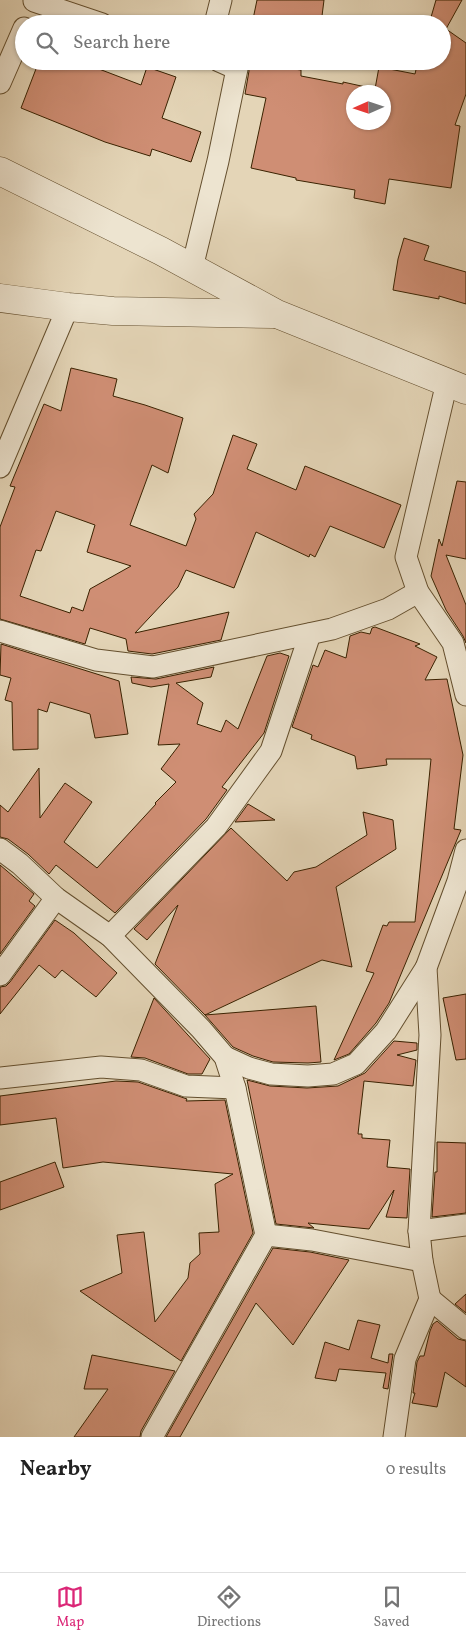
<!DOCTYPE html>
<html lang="en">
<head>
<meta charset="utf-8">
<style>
	:root { --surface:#fff; --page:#f2f2f2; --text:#222; --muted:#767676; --line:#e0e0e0; --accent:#db2777 }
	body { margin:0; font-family:Vollkorn,serif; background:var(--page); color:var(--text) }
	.compass { position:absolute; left:346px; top:85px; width:45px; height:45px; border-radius:50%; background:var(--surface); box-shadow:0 1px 4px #0004; rotate:267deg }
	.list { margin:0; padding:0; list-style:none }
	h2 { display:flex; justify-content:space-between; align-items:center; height:65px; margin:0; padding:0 20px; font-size:21px }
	h2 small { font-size:16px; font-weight:400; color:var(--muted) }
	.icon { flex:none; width:28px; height:28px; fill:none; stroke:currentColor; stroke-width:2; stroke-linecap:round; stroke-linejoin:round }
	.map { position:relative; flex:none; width:466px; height:1437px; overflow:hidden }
	.search { position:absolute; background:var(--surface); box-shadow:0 1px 4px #0004; left:15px; right:15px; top:15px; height:55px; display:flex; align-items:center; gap:12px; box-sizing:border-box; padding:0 18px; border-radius:28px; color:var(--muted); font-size:19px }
	.sheet { height:135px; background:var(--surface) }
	nav { display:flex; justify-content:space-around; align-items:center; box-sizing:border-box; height:70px; border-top:1px solid var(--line); background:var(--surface); font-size:14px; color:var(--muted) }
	nav a { display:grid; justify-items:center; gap:2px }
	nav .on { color:var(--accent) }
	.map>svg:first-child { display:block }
</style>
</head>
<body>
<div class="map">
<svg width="466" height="1437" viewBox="0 0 466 1437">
	<rect width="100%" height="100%" fill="#e4d5b7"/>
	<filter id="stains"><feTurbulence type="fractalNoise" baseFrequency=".004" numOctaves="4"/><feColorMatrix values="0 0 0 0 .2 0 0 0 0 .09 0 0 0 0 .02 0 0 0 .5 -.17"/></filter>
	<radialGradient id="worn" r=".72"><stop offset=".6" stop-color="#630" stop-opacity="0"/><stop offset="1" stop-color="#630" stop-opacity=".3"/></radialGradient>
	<!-- building -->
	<g fill="#cf8e74" stroke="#3a2201" fill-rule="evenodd">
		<path d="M 257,0 L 324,0 L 321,24 L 252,24 Z"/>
		<path d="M 436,0 L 462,0 L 446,29 L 466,43 L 466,94 L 455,125 L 460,126 L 451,188 L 389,179 L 385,204 L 354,198 L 355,190 L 296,180 L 296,178 L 251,168 L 266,98 L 245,94 L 249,71 L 247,61 L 287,61 L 286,68 L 301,70 L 301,76 L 343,84 L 343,82 L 375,89 L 379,67 L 415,74 L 418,61 L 442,61 L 442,24 L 429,24 ZM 354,92 L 384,92 L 384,122 L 354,122 Z"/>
		<path d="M 39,61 L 78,61 L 141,85 L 147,67 L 176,77 L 162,118 L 201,132 L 191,162 L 152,149 L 150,156 L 105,142 L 21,108 Z"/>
		<path d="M 404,238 L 429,246 L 424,260 L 466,272 L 466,304 L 439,296 L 439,299 L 393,290 L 398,259 Z"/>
		<path d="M 71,368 L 117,379 L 113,396 L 145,405 L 183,418 L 168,473 L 152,465 L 130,525 L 186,546 L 196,519 L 194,514 L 213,494 L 233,435 L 257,444 L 247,469 L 296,490 L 305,466 L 401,505 L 384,548 L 330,526 L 315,557 L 310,554 L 309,557 L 256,532 L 234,588 L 186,570 L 178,587 L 135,633 L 229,612 L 221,640 L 152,654 L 128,651 L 126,639 L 90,628 L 85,644 L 0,619 L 0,527 L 15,487 L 10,486 L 44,404 L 61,411 ZM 56,511 L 95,525 L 87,552 L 131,566 L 90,589 L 83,611 L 72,607 L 70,613 L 20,596 L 36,550 L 41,551 Z"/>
		<path d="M 457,481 L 466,482 L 466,559 L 446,555 L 466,605 L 466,643 L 463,636 L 446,610 L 431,576 L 439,539 L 442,546 Z"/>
		<path d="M 375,627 L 420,644 L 415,646 L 437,657 L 425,680 L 447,679 L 463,755 L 454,829 L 461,830 L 389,1003 L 376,1023 L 349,1054 L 334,1060 L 374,973 L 366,971 L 383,925 L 387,926 L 389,922 L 415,922 L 431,759 L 386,759 L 387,765 L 357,769 L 355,756 L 311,739 L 312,735 L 292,727 L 313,665 L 318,667 L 325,650 L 346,658 L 350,636 L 361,632 L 370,634 L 372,628 Z"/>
		<path d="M 1,644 L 119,681 L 128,734 L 95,738 L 90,714 L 50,702 L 47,712 L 38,709 L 38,749 L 13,750 L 12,702 L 5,700 L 11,678 L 0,675 Z"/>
		<path d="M 280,653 L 289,656 L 264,733 L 222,787 L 227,790 L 206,819 L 115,913 L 56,865 L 49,874 L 28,854 L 8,839 L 0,837 L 0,805 L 8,812 L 39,768 L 40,818 L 65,783 L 92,802 L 64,842 L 97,868 L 156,804 L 155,803 L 176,782 L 161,769 L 180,744 L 158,745 L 169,684 L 151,687 L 132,683 L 131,677 L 156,679 L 214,667 L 211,677 L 176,683 L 203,703 L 197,724 L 221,732 L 226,720 L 238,729 L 267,656 Z"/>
		<path d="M 248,804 L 275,820 L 235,822 Z"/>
		<path d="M 363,812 L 393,820 L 396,849 L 336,887 L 352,967 L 322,960 L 205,1015 L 155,964 L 178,905 L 147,940 L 134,929 L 231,828 L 287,881 L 294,872 L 316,867 L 367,835 Z"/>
		<path d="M 0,865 L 34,894 L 29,901 L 35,906 L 0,954 Z"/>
		<path d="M 55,920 L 74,933 L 117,973 L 96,997 L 62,970 L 55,978 L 39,965 L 0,1014 L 0,987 L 6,986 L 10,982 Z"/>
		<path d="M 466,994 L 466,1059 L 456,1060 L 443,998 Z"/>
		<path d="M 154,998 L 210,1059 L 202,1074 L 188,1074 L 145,1058 L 131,1057 Z"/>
		<path d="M 316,1006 L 321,1062 L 308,1063 L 273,1062 L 253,1056 L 233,1047 L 205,1015 Z"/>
		<path d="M 394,1041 L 417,1043 L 417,1050 L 397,1055 L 416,1060 L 413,1086 L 364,1081 L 358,1134 L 362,1134 L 362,1138 L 390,1140 L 387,1167 L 410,1169 L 407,1218 L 386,1217 L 394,1190 L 369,1229 L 308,1223 L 314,1228 L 276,1224 L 247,1080 L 270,1086 L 307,1088 L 338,1086 L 365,1073 Z"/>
		<path d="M 116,1081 L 138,1082 L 187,1099 L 186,1101 L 225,1100 L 253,1233 L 181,1361 L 80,1291 L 122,1273 L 117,1235 L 144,1232 L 155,1322 L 188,1278 L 190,1263 L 200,1254 L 199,1233 L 219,1232 L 215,1184 L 233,1174 L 103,1162 L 63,1168 L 56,1118 L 0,1125 L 0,1096 Z"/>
		<path d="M 437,1142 L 466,1143 L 466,1213 L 432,1217 L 435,1172 L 437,1172 Z"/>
		<path d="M 55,1162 L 64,1187 L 0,1210 L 0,1182 Z"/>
		<path d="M 273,1248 L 310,1252 L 349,1260 L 293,1345 L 256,1303 L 180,1437 L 166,1437 Z"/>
		<path d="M 466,1294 L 466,1313 L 455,1304 Z"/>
		<path d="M 358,1320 L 380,1325 L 371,1358 L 388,1363 L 389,1354 L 393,1354 L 388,1389 L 383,1388 L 386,1373 L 339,1369 L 336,1381 L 315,1378 L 325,1342 L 349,1350 Z"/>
		<path d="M 437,1321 L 458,1339 L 466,1341 L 466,1387 L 445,1372 L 437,1407 L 412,1403 L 415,1393 L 413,1393 L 417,1362 L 420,1356 L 424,1356 L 430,1331 L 433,1324 Z"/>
		<path d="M 92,1355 L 175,1371 L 141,1431 L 140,1437 L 74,1437 L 108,1389 L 84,1389 Z"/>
	</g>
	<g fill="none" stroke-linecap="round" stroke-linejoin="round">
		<!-- minor casing -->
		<g stroke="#644f2e" stroke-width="23">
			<g id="minor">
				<path d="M 34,1 L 102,24"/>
				<path d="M 215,24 L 221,0"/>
				<path d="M 0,83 L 24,28"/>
				<path d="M 192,268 L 218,161 L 237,69 L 219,61"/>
				<path d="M 447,382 L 406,557 L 418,592 L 453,643 L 466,695"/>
				<path d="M 0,467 L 68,307"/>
				<path d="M 0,631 L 96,660 L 153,667 L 332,629 L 388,609 L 418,592"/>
				<path d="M 0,849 L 20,864 L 56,898 L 110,936 L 201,1029 L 225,1057 L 235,1088 L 266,1235"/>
				<path d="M 110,936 L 216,827 L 271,751 L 310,634"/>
				<path d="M 0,975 L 56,898"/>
				<path d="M 225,1057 L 249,1068 L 271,1074 L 308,1076 L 333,1074 L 356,1064 L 386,1031 L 426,968"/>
				<path d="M 0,1078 L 101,1067 L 141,1070 L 186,1086 L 235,1088"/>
				<path d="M 419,1231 L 466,1225"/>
				<path d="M 430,1299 L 466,1329"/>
				<path d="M 152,1437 L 266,1235 L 312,1240 L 422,1261"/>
				<path d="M 394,1437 L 405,1359 L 430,1299 L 422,1261 L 419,1231 L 430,1035 L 426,968 L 458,881 L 466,850"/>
			</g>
		</g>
		<!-- tertiary casing -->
		<g stroke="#644f2e" stroke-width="29">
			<g id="tertiary">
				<path d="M 0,171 L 161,251 L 277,314 L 466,390"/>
				<path d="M 0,298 L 68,307 L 113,311 L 273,314"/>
			</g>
		</g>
		<!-- minor -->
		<use href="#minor" stroke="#ede4d0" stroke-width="21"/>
		<!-- tertiary -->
		<use href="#tertiary" stroke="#ede4d0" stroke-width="28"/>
	</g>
	<rect width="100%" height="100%" filter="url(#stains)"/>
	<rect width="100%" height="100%" fill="url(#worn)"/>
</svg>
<svg class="compass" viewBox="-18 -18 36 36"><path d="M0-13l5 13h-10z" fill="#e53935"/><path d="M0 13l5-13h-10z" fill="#767676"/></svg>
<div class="search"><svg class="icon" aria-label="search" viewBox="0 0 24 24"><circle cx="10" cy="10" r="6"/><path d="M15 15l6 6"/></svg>Search here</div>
</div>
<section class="sheet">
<h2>Nearby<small>0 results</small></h2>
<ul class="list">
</ul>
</section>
<nav>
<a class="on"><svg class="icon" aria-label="map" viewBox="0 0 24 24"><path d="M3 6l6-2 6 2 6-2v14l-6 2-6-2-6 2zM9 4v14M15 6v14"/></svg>Map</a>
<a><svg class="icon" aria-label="directions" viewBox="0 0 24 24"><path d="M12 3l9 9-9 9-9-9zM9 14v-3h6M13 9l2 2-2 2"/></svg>Directions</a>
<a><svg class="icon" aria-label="saved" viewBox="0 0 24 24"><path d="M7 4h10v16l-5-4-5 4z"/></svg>Saved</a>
</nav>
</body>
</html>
